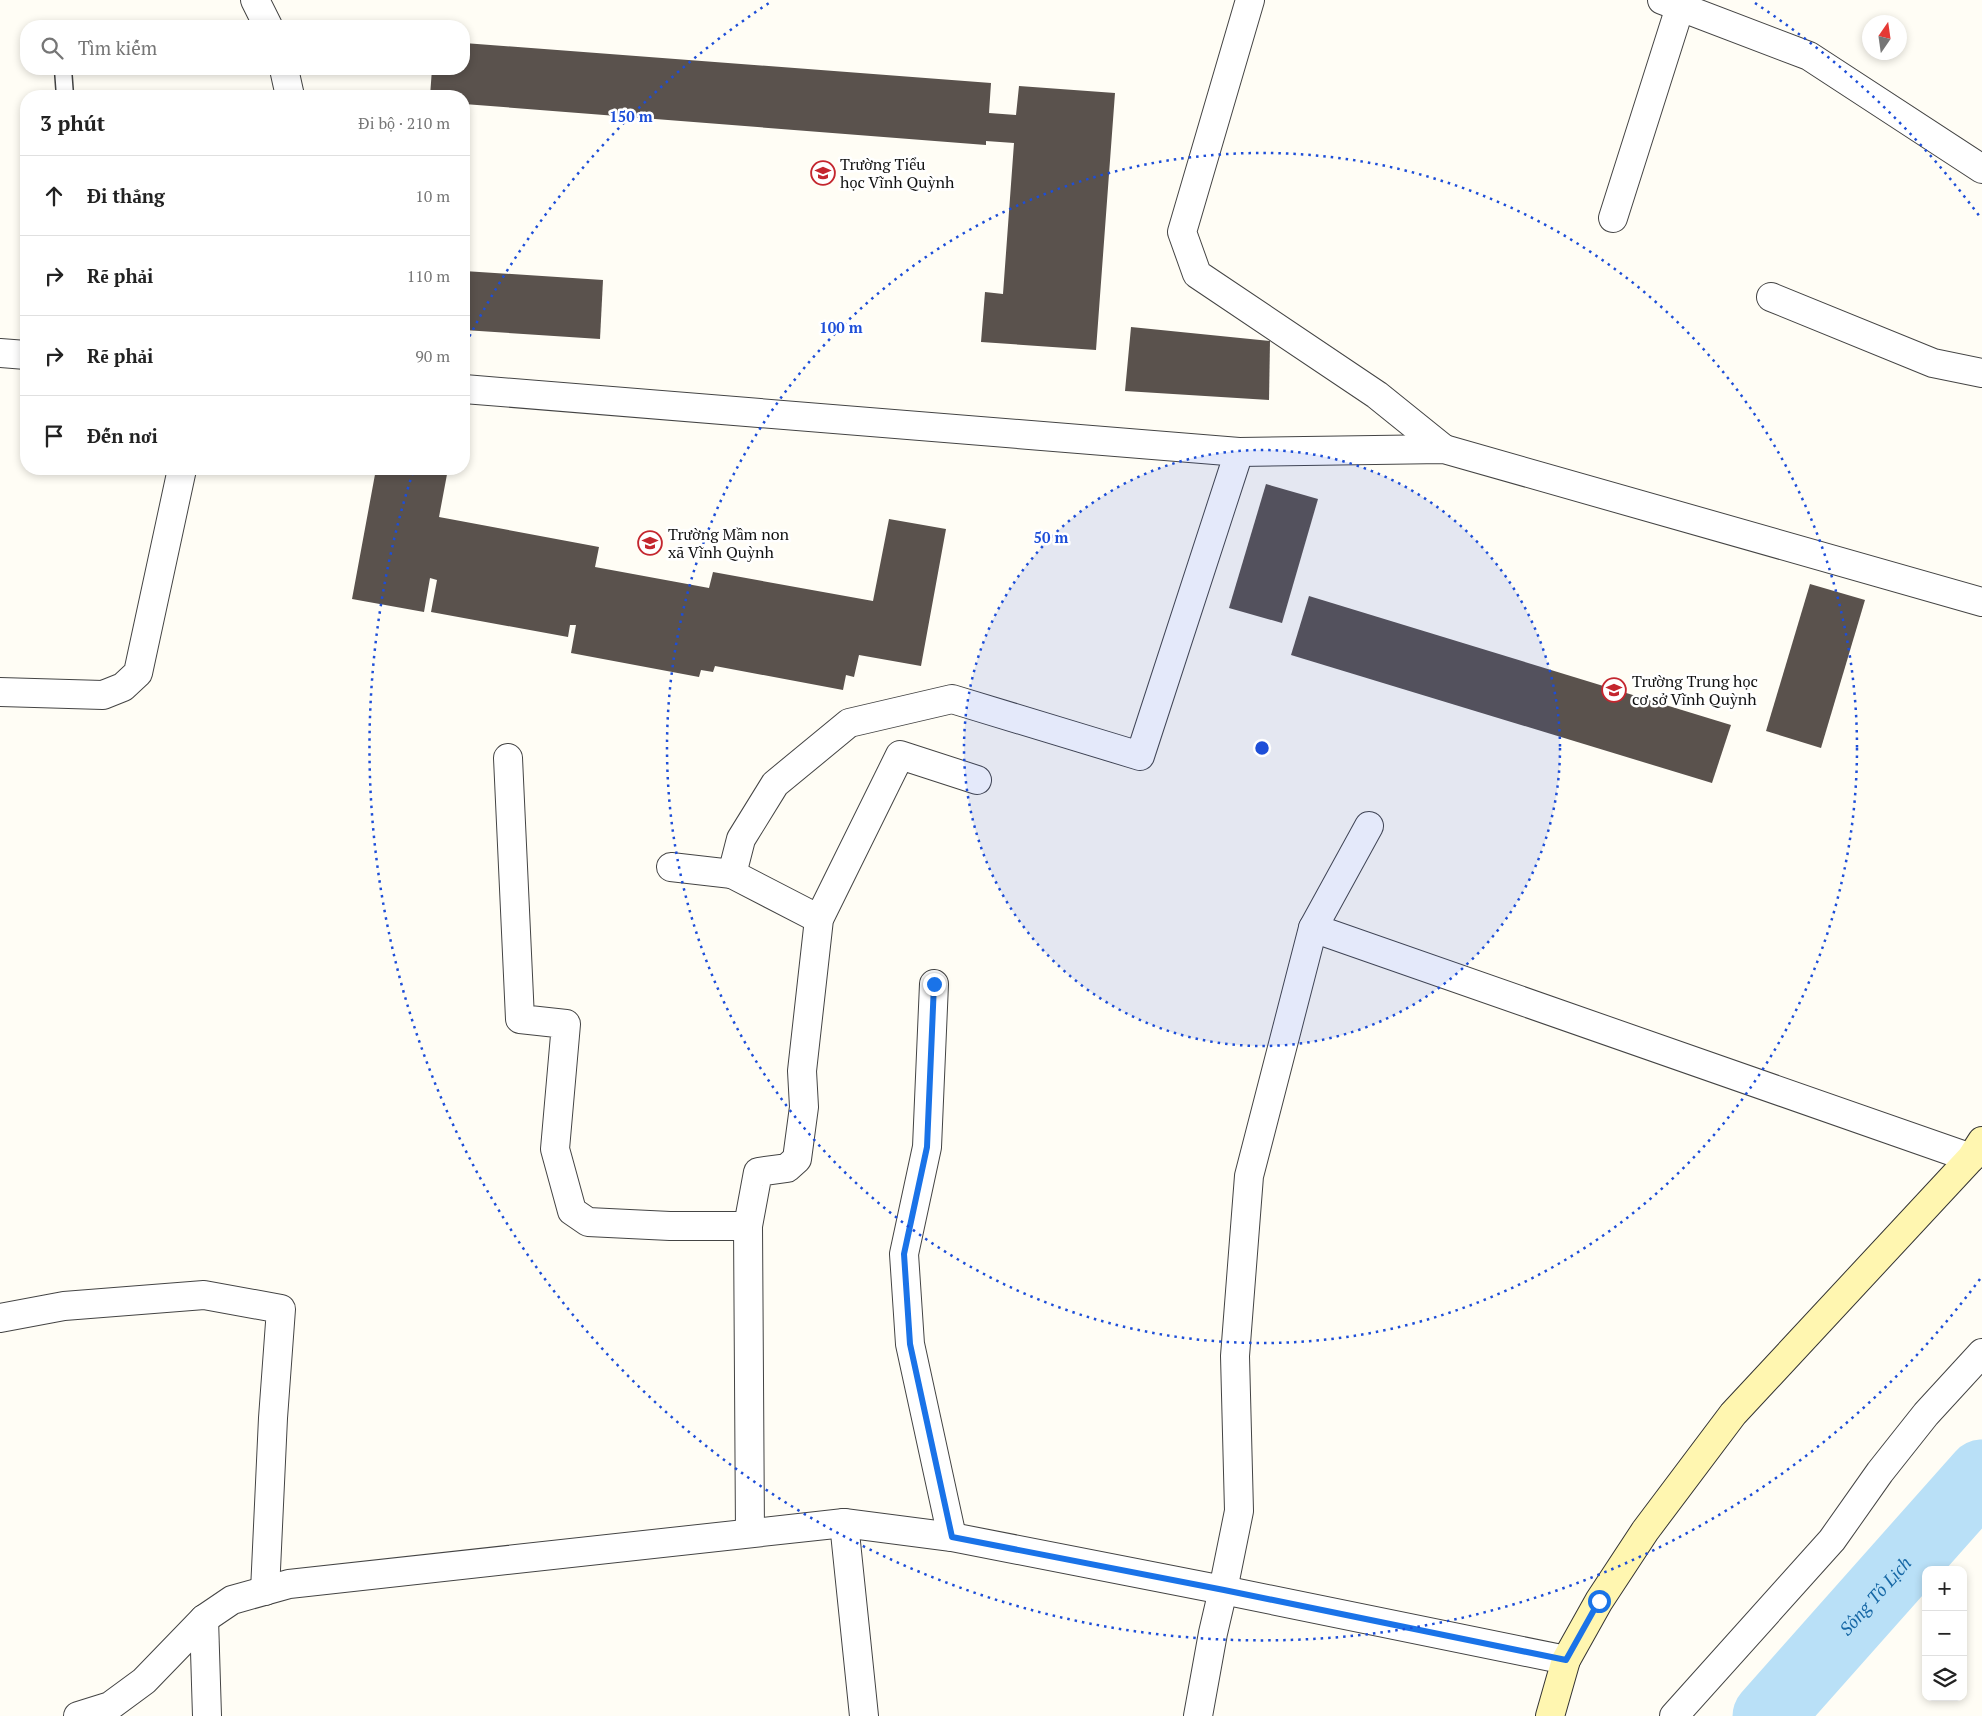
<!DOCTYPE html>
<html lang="vi">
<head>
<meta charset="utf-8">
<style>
	:root { --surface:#fff; --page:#f2f2f2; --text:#222; --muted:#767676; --line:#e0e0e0 }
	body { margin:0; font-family:"PT Serif",serif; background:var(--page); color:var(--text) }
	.controls { position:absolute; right:15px; bottom:15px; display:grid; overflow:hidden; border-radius:10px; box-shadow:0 2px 8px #0003 }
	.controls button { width:45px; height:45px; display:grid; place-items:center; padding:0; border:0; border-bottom:1px solid var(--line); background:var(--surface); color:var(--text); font:25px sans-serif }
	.compass { position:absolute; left:1862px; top:15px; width:45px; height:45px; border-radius:50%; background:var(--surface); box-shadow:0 2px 8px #0003; rotate:13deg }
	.stop { position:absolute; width:15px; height:15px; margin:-11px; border:4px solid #1a73e8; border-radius:50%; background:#fff }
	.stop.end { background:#1a73e8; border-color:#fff; box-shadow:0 1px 5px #0008 }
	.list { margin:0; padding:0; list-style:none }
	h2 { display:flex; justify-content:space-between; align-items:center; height:65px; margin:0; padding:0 20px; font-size:21px }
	h2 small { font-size:16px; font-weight:400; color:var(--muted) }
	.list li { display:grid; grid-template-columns:32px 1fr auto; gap:15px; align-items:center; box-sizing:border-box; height:80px; padding:0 20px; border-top:1px solid var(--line) }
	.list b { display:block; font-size:19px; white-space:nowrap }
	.list em { font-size:16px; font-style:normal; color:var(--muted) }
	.icon { flex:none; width:28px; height:28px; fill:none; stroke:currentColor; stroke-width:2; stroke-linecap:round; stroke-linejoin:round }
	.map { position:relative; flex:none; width:1982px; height:1716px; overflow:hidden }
	.search { position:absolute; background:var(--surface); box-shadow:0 2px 8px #0003; left:20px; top:20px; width:450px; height:55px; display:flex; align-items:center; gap:12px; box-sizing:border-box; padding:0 18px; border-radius:20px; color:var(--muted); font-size:19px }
	.panel { position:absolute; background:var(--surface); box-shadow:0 2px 8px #0003; left:20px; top:90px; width:450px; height:385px; border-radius:20px }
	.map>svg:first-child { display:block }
</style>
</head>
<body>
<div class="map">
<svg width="1982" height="1716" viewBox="0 0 1982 1716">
	<rect width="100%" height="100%" fill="#fffdf5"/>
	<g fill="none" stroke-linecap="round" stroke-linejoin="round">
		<!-- river -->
		<path stroke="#b9e0f7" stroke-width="71" id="s1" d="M 1768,1716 L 1982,1475"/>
	</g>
	<!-- building -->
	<g fill="#5a524d">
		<path d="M 464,43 L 991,83 L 989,113 L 1016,115 L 1019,86 L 1115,93 L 1096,350 L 981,342 L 985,292 L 1003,294 L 1014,143 L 986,141 L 986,145 L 464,104 L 464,96 L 430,96 L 432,69 L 464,69 Z"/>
		<path d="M 464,271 L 603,280 L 600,339 L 464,330 Z"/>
		<path d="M 1131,327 L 1270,341 L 1269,400 L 1125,391 Z"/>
		<path d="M 376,469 L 448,469 L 439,517 L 599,547 L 595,567 L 709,588 L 713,572 L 873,601 L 889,519 L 946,529 L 921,666 L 859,655 L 854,677 L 846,675 L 843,690 L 715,666 L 713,672 L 701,670 L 699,677 L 571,653 L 576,625 L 570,625 L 568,637 L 431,612 L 437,580 L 430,578 L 424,612 L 352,599 Z"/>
		<path d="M 1266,484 L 1318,499 L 1282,623 L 1229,608 Z"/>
		<path d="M 1810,584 L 1865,600 L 1821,748 L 1766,731 Z"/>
		<path d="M 1309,596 L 1731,725 L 1712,783 L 1291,655 Z"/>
	</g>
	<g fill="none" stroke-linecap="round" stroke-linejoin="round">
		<!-- lane casing -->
		<g stroke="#444" stroke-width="19">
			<path id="lane" d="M 63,69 L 65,96"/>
		</g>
		<!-- street casing -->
		<g stroke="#444" stroke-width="30">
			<g id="street">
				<path d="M 255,0 L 268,26"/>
				<path d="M 1250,0 L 1182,232 L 1197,274 L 1377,395 L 1444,449"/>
				<path d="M 1662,0 L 1809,56 L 1982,169"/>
				<path d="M 284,69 L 290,96"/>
				<path d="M 1613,218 L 1680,7"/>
				<path d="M 1771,297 L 1933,363 L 1982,373"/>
				<path d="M 0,353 L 26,355"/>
				<path d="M 464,389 L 1239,452 L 1444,449 L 1982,602"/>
				<path d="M 0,692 L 103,695 L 123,687 L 138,673 L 182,469"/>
				<path d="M 508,758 L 520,1019 L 566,1024 L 555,1149 L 572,1211 L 588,1222 L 670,1226 L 748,1226 L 750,1533"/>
				<path d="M 671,867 L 732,874 L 741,839 L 775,784 L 849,723 L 952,699 L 1140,756 L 1239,452"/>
				<path d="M 732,874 L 819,919"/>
				<path d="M 1313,928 L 1971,1158"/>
				<path d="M 934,984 L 927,1147 L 904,1254 L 910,1344 L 952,1537"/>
				<path d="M 748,1226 L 758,1172 L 787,1168 L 797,1159 L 804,1107 L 802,1071 L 819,919 L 900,755 L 977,780"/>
				<path d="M 0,1318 L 64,1306 L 204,1295 L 281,1309 L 273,1418 L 265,1591"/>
				<path d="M 844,1523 L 864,1716"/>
				<path d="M 204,1619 L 207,1716"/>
				<path d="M 78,1716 L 110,1706 L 144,1681 L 204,1619 L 232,1600 L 289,1584 L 844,1523 L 952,1537 L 1223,1590 L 1566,1660"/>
				<path d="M 1198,1716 L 1213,1633 L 1223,1590 L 1239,1511 L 1235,1356 L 1249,1176 L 1313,928 L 1369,826"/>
				<path d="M 1674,1716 L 1832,1540 L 1880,1472 L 1926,1414 L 1982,1353"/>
			</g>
		</g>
		<!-- secondary casing -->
		<g stroke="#333" stroke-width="30">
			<path id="secondary" d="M 1550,1716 L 1566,1660 L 1599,1601 L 1645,1531 L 1733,1414 L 1971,1158 L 1982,1141"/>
		</g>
		<!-- lane -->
		<use href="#lane" stroke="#fff" stroke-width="16"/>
		<!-- street -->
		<use href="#street" stroke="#fff" stroke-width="28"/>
		<!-- secondary -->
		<use href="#secondary" stroke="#fff6b0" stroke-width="28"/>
	</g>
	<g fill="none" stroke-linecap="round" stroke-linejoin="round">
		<!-- route -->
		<path stroke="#1a73e8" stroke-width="6" d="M 934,984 L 927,1147 L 904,1254 L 910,1344 L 952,1537 L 1224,1590 L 1566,1660 L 1599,1601"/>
	</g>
	<!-- distance rings -->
	<circle cx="1262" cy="748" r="298" fill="#1d4ed8" fill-opacity=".12"/>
	<g fill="none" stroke="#1d4ed8" stroke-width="2.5" stroke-dasharray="2.5 5">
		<circle cx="1262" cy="748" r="298"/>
		<circle cx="1262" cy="748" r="595"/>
		<path d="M1980 1279A893 893 0 0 1 413 472M466 343A893 893 0 0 1 769 3M1755 3A893 893 0 0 1 1980 217"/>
	</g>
	<!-- icons -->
	<defs>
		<g id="school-ring" transform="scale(1.25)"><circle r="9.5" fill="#fff" stroke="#c4262e" stroke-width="1.5"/><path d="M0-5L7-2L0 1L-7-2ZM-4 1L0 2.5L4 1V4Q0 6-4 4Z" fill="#c4262e"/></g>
	</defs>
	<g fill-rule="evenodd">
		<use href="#school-ring" x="823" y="173"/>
		<use href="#school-ring" x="650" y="543"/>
		<use href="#school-ring" x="1614" y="690"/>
	</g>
	<g text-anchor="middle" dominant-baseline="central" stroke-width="5" stroke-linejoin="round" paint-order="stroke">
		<!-- poi labels -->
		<g font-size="16" fill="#111" stroke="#fff" text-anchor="start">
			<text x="840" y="164">Trường Tiểu<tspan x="840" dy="18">học Vĩnh Quỳnh</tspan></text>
			<text x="668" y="534">Trường Mầm non<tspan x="668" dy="18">xã Vĩnh Quỳnh</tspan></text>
			<text x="1632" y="681">Trường Trung học<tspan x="1632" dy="18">cơ sở Vĩnh Quỳnh</tspan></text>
		</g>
		<!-- water labels -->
		<g font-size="18" font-style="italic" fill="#1768a6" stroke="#fff">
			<text stroke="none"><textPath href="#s1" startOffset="161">Sông Tô Lịch</textPath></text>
		</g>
	</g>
	<circle cx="1262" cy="748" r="8" fill="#1d4ed8" stroke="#fff" stroke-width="2.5"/>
	<g font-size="15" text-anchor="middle" font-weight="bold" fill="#1d4ed8" stroke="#fff" stroke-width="5" stroke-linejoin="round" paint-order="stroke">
		<text x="631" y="122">150 m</text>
		<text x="841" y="333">100 m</text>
		<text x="1051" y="543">50 m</text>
	</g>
</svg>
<div class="controls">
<button>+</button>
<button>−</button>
<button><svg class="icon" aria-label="layers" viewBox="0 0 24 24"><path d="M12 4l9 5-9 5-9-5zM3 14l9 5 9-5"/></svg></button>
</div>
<svg class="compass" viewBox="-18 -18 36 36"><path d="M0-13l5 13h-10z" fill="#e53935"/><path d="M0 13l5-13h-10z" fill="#767676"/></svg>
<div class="stop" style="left:1599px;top:1601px"></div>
<div class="stop end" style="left:934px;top:984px"></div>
<div class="search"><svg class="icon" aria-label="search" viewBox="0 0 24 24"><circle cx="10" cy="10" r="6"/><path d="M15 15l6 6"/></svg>Tìm kiếm</div>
<section class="panel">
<h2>3 phút<small>Đi bộ · 210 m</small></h2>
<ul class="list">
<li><svg class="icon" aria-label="ahead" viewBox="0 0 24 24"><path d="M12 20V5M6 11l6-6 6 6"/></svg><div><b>Đi thẳng</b></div><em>10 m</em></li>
<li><svg class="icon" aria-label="right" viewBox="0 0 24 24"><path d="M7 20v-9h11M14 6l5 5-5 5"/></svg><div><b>Rẽ phải</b></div><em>110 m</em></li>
<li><svg class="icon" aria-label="right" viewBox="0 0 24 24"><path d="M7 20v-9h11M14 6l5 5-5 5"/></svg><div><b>Rẽ phải</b></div><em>90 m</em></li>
<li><svg class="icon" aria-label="arrive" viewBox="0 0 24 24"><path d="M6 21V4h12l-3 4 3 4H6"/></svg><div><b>Đến nơi</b></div></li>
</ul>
</section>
</div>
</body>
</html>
